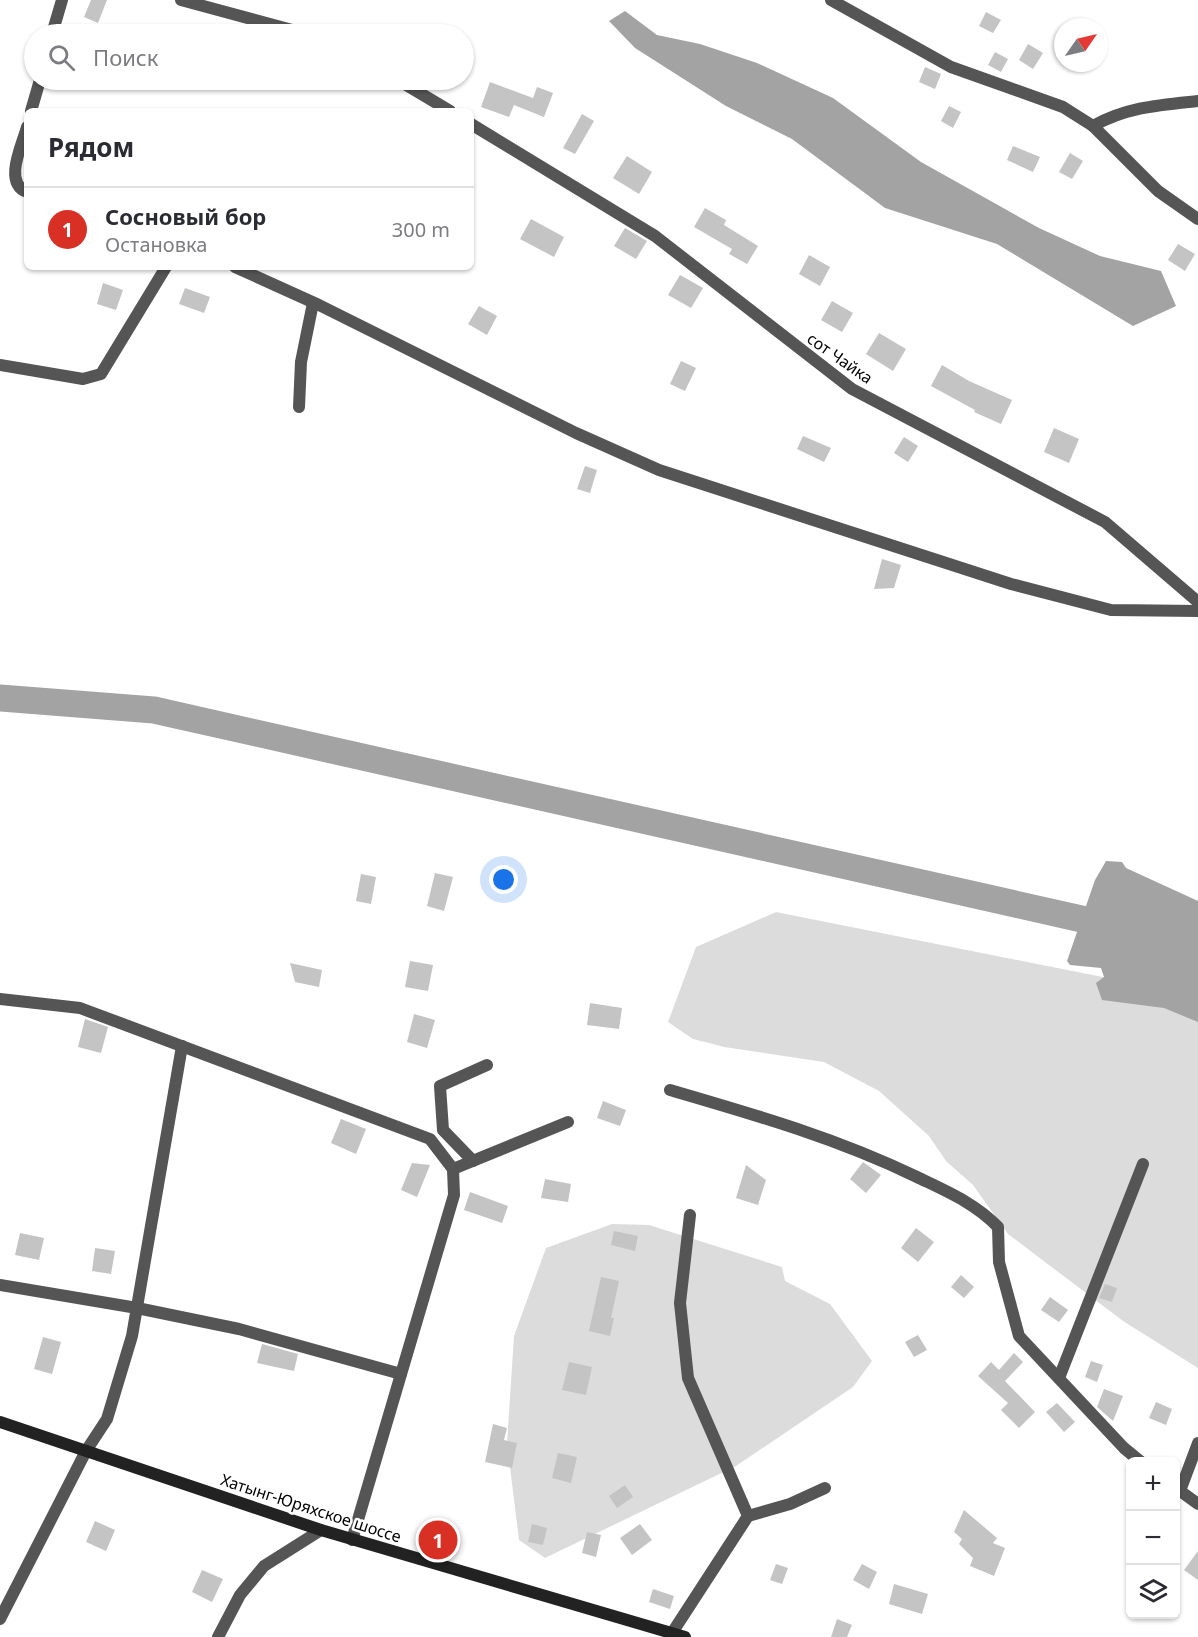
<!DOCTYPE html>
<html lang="ru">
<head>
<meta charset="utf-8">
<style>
	:root { --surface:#fff; --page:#f7f7f7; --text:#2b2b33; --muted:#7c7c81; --line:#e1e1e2; --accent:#d93025 }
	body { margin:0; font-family:"Noto Sans",sans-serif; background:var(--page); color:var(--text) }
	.controls { position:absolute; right:18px; bottom:18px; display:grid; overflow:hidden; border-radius:9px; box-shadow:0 2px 4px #0004 }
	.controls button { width:54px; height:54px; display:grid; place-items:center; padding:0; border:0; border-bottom:2px solid var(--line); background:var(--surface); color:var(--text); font:30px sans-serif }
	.compass { position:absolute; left:1054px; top:18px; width:54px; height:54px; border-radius:50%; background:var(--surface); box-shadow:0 2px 4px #0004; rotate:56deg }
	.you { position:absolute; left:504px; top:880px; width:21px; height:21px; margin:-15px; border:4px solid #fff; border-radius:50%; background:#1a73e8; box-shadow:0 0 0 9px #1a73e833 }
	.badge { display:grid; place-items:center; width:39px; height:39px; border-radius:50%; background:var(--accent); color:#fff; font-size:20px; font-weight:700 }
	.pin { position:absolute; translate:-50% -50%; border:3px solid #fff; box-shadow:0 2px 6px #0006 }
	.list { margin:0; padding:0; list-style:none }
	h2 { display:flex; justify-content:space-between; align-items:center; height:78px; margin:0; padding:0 24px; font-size:26px }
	h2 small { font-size:20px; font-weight:400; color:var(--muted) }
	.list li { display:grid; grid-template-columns:39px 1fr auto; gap:18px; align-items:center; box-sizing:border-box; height:84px; padding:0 24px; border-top:2px solid var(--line) }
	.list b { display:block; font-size:22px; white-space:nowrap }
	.list p { margin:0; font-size:20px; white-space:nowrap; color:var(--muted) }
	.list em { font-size:20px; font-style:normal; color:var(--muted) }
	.icon { flex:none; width:33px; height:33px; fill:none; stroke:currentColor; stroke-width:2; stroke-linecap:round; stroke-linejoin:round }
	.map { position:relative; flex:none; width:1198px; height:1637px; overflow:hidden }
	.search { position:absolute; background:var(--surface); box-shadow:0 2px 4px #0004; left:24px; top:24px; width:450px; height:66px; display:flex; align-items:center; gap:15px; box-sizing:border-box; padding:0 21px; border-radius:33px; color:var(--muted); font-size:22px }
	.panel { position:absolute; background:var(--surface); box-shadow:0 2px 4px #0004; left:24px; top:108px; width:450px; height:162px; border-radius:9px }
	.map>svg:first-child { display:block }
</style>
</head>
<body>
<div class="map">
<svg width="1198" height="1637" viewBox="0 0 1198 1637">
	<rect width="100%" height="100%" fill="#fff"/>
	<!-- green -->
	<g fill="#dcdcdc">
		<path d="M 776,912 L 1198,996 L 1198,1368 L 1123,1321 L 1008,1234 L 973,1185 L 946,1161 L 929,1136 L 879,1091 L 824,1062 L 724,1047 L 693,1039 L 668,1022 L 696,947 Z"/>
		<path d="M 612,1224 L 649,1225 L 782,1267 L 785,1281 L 830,1304 L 872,1361 L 853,1387 L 736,1466 L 545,1558 L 519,1540 L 507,1443 L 514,1336 L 546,1248 Z"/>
	</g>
	<!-- water -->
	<g fill="#a3a3a3">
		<path d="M 625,11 L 657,35 L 700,44 L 757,63 L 833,98 L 921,162 L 1039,228 L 1100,256 L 1161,271 L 1176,306 L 1133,326 L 997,244 L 885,208 L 792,139 L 726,106 L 635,48 L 609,21 Z"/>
		<path d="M 1106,861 L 1122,862 L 1126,868 L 1198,901 L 1198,1022 L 1164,1008 L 1102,1000 L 1096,983 L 1104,977 L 1101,968 L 1070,965 L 1067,961 L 1095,880 Z"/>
	</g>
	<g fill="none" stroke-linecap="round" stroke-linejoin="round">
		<!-- river -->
		<path stroke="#a3a3a3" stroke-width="27" d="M 0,698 L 154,710 L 1117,927"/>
	</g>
	<!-- building -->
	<g fill="#c4c4c4">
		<path d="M 91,0 L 107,0 L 98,23 L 84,17 Z"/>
		<path d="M 986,12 L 1001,20 L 993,33 L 979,26 Z"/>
		<path d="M 1028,44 L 1043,53 L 1033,69 L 1019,60 Z"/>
		<path d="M 995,52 L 1008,59 L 1001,72 L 988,65 Z"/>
		<path d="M 925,67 L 941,74 L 935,89 L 919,82 Z"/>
		<path d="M 490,82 L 533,98 L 537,87 L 553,93 L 544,117 L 514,105 L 509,117 L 481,107 Z"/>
		<path d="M 949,106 L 961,112 L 953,128 L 941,121 Z"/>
		<path d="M 582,114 L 594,121 L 575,154 L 563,148 Z"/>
		<path d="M 1013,146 L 1040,157 L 1033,172 L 1007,160 Z"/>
		<path d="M 1070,153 L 1083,161 L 1072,179 L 1059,172 Z"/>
		<path d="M 627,156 L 652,172 L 639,194 L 613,178 Z"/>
		<path d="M 705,208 L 726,220 L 724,225 L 758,246 L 747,264 L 729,254 L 732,249 L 694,227 Z"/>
		<path d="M 531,219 L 564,237 L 554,257 L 520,239 Z"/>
		<path d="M 625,228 L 647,241 L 636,259 L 614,246 Z"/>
		<path d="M 1178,244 L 1195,254 L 1185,271 L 1168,260 Z"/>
		<path d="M 809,255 L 830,267 L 820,286 L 799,274 Z"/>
		<path d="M 680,275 L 703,288 L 691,308 L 668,295 Z"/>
		<path d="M 103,283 L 123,290 L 116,310 L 97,304 Z"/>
		<path d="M 185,288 L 210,297 L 204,313 L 179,304 Z"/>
		<path d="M 832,301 L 853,313 L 842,332 L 821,320 Z"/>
		<path d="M 479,306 L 497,316 L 487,335 L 468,324 Z"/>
		<path d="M 879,333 L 906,349 L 893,371 L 866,354 Z"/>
		<path d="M 681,361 L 696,368 L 685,391 L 670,384 Z"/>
		<path d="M 942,365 L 969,381 L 1012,400 L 1001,424 L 974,412 L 975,410 L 931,386 Z"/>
		<path d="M 1054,428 L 1079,439 L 1069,463 L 1044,452 Z"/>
		<path d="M 803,436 L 831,448 L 824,462 L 797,449 Z"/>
		<path d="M 904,437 L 918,446 L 908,462 L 894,453 Z"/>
		<path d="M 585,466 L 597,470 L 590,493 L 577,489 Z"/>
		<path d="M 882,559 L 901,565 L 894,588 L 874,589 Z"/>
		<path d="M 435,873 L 453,877 L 444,911 L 427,906 Z"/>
		<path d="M 361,874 L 376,877 L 371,904 L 356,901 Z"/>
		<path d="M 410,961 L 433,965 L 428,991 L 405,987 Z"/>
		<path d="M 290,963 L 322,970 L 319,987 L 295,982 Z"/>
		<path d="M 590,1003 L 622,1008 L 619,1029 L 587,1025 Z"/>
		<path d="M 414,1014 L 435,1020 L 427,1048 L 407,1042 Z"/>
		<path d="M 85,1019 L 108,1027 L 101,1053 L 78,1047 Z"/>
		<path d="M 603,1101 L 626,1110 L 620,1126 L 597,1118 Z"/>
		<path d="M 341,1119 L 366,1129 L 356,1154 L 331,1143 Z"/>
		<path d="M 863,1162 L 881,1175 L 866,1193 L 850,1179 Z"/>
		<path d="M 412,1163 L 430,1165 L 417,1197 L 401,1190 Z"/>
		<path d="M 746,1165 L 766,1180 L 758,1205 L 736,1198 Z"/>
		<path d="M 545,1179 L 571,1184 L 568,1202 L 541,1198 Z"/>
		<path d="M 470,1192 L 508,1206 L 502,1223 L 464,1210 Z"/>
		<path d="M 916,1228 L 934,1242 L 918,1262 L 901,1248 Z"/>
		<path d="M 614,1231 L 638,1236 L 635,1251 L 611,1245 Z"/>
		<path d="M 20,1233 L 44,1238 L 39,1260 L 15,1255 Z"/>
		<path d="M 95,1248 L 115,1251 L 111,1274 L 92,1271 Z"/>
		<path d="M 961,1275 L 974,1287 L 964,1298 L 951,1287 Z"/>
		<path d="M 601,1277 L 619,1281 L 611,1318 L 614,1318 L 610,1336 L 589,1331 Z"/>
		<path d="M 1105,1284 L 1117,1288 L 1112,1302 L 1099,1298 Z"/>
		<path d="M 1050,1297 L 1068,1310 L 1059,1322 L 1041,1310 Z"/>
		<path d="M 918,1335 L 927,1350 L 914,1357 L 905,1342 Z"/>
		<path d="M 43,1337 L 61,1342 L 52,1374 L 34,1369 Z"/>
		<path d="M 262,1344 L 298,1354 L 294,1371 L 257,1363 Z"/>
		<path d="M 1014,1353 L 1023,1362 L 1005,1381 L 1035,1412 L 1019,1428 L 1001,1410 L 1008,1403 L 978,1376 L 991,1362 L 999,1370 Z"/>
		<path d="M 1091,1361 L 1103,1365 L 1097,1382 L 1085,1377 Z"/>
		<path d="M 569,1362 L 592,1367 L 586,1395 L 562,1390 Z"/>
		<path d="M 1104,1389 L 1123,1396 L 1113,1421 L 1097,1407 Z"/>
		<path d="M 1156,1402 L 1172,1409 L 1166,1425 L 1149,1418 Z"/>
		<path d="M 1057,1403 L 1075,1422 L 1064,1432 L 1046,1412 Z"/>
		<path d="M 493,1424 L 507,1428 L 504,1440 L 517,1443 L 512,1468 L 485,1462 Z"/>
		<path d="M 558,1453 L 577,1457 L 571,1483 L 552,1478 Z"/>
		<path d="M 625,1485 L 633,1497 L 617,1508 L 609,1496 Z"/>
		<path d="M 964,1510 L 997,1538 L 993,1543 L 1005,1548 L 994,1576 L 970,1566 L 973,1558 L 959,1544 L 962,1539 L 954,1532 Z"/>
		<path d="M 95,1521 L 115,1530 L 106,1551 L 86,1542 Z"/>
		<path d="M 532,1524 L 547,1528 L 543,1545 L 528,1542 Z"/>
		<path d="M 640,1524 L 652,1540 L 632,1555 L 620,1538 Z"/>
		<path d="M 587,1532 L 601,1535 L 596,1557 L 582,1553 Z"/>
		<path d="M 1198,1551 L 1198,1580 L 1184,1570 Z"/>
		<path d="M 776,1564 L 788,1568 L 782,1584 L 770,1580 Z"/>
		<path d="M 862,1564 L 877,1572 L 869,1589 L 853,1580 Z"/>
		<path d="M 202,1570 L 223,1579 L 212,1602 L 192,1592 Z"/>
		<path d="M 894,1584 L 928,1594 L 922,1614 L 889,1604 Z"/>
		<path d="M 653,1589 L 674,1596 L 670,1609 L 649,1602 Z"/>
		<path d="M 837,1619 L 852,1625 L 847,1637 L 831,1637 Z"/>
	</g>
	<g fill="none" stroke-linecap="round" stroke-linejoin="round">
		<!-- street -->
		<g stroke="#555" stroke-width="12">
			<path d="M 181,0 L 307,34"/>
			<path d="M 831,0 L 951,67 L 1063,107 L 1093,126 L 1158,191 L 1198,219"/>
			<path d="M 52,34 L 62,0"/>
			<path d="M 398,80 L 450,111"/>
			<path d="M 31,111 L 40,80"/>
			<path d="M 471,124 L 655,236 L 852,389 L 1105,522 L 1198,602"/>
			<path d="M 1093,126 C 1127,107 1160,105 1198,101"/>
			<path d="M 27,127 C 22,145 3,183 27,192"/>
			<path d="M 235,267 L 319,305 L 576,433 L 659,470 L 1011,584 L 1111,610 L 1198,611"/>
			<path d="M 0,365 L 83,379 L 101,374 L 166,267"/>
			<path d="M 299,407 L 301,362 L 313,303"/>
			<path d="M 0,999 L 80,1008 L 430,1139 L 453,1169 L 454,1195 L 352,1540"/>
			<path d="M 670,1090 C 756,1115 836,1138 917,1177 C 946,1191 975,1203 998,1227 L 999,1262 L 1019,1336 L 1124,1448 L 1141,1462"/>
			<path d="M 473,1161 L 443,1130 L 440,1086 L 487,1065"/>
			<path d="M 453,1169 L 568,1122"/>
			<path d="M 0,1285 L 137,1308 L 239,1329 L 401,1374"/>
			<path d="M 1059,1378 L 1143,1164"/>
			<path d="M 1176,1488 L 1198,1504"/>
			<path d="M 1180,1491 L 1198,1443"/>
			<path d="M 748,1516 L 790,1504 L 825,1488"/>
			<path d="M 0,1619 L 86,1451 L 107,1419 L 132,1336 L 182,1046"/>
			<path d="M 672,1633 L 748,1516 L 688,1378 L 680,1303 L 690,1215"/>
			<path d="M 218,1637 L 240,1595 L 264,1566 L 321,1530"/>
		</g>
		<!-- secondary -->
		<path stroke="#222" stroke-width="12" d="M 0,1422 L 321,1530 L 685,1637"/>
	</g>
	<g text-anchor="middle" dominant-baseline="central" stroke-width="5" stroke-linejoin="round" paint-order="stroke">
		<!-- street labels -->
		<g font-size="16" fill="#000" stroke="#fff">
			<text transform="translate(840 358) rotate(35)">сот Чайка</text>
			<text transform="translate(311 1508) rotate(18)">Хатынг-Юряхское шоссе</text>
		</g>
	</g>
</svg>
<div class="controls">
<button>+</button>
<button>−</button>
<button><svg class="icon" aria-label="layers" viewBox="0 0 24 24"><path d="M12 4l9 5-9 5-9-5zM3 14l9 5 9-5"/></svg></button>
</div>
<svg class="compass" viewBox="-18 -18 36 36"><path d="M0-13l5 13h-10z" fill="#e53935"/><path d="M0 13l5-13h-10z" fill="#7c7c81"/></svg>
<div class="you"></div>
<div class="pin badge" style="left:438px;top:1540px">1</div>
<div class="search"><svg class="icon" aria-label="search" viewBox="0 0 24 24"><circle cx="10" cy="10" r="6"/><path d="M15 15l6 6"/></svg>Поиск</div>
<section class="panel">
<h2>Рядом<small></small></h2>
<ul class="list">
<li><span class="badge">1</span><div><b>Сосновый бор</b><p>Остановка</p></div><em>300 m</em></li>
</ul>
</section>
</div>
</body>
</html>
